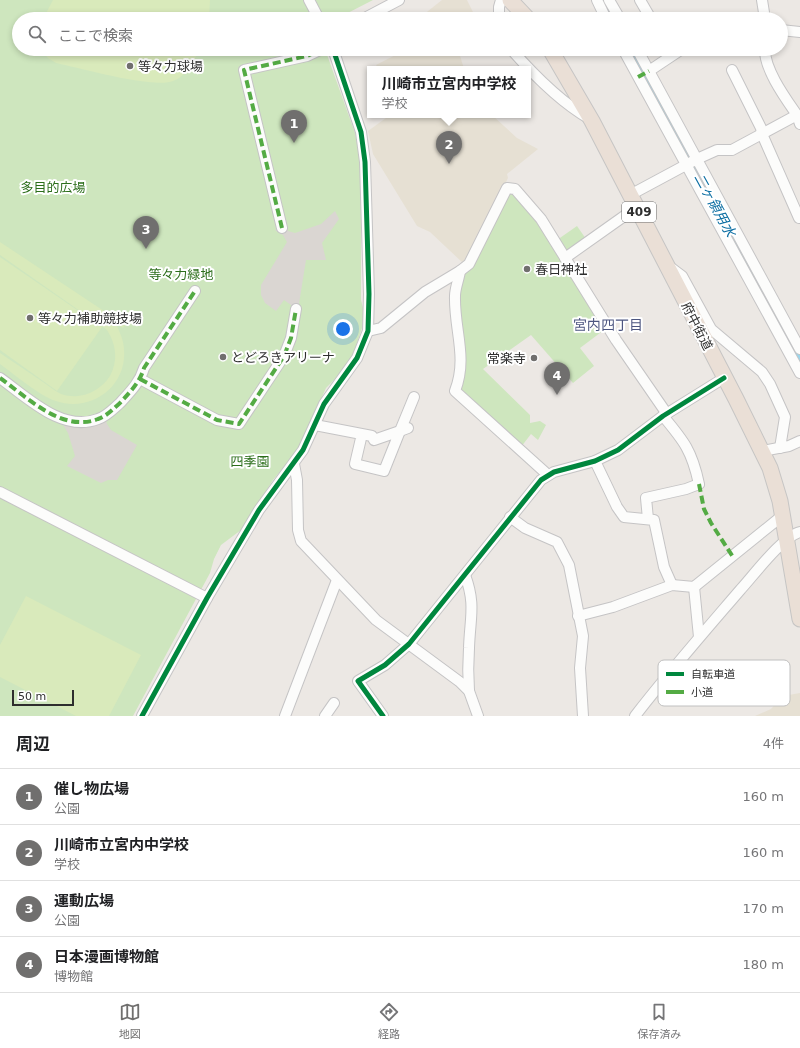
<!DOCTYPE html>
<html lang="ja">
<head>
<meta charset="utf-8">
<style>
	:root { --surface:#fff; --page:#f2f2f2; --text:#202124; --muted:#757577; --line:#e0e0e0; --accent:#706f6e }
	body { margin:0; font-family:"DejaVu Sans","Noto Sans JP",sans-serif; background:var(--page); color:var(--text) }
	.scale { position:absolute; left:12px; bottom:10px; width:62px; box-sizing:border-box; padding-left:4px; border:2px solid #2e2e2e; border-top:0; font-size:11px; line-height:14px; white-space:nowrap; color:#2e2e2e; -webkit-text-stroke:3px #fff; paint-order:stroke }
	.you { position:absolute; left:343px; top:329px; width:14px; height:14px; margin:-10px; border:3px solid #fff; border-radius:50%; background:#1a73e8; box-shadow:0 0 0 6px #1a73e833 }
	.badge { display:grid; place-items:center; width:26px; height:26px; border-radius:50%; background:var(--accent); color:#fff; font-size:13px; font-weight:700 }
	.pin { position:absolute; translate:-50% -33px; filter:drop-shadow(0 1px 2px #0008) }
	.pin::after { content:''; position:absolute; top:21px; width:14px; height:12px; background:inherit; clip-path:polygon(0 0,100% 0,50% 100%) }
	.popup { position:absolute; left:367px; top:66px; width:164px; height:52px; box-sizing:border-box; display:grid; place-content:center; border-radius:0px; background:var(--surface); filter:drop-shadow(0 1px 3px #0005); font-size:13px; white-space:nowrap; color:var(--muted) }
	.popup b { font-size:15px; color:var(--text) }
	.popup::after { content:''; position:absolute; left:50%; top:100%; margin-left:-8px; border:8px solid transparent; border-top-color:var(--surface) }
	.list { margin:0; padding:0; list-style:none }
	h2 { display:flex; justify-content:space-between; align-items:center; height:52px; margin:0; padding:0 16px; font-size:17px }
	h2 small { font-size:13px; font-weight:400; color:var(--muted) }
	.list li { display:grid; grid-template-columns:26px 1fr auto; gap:12px; align-items:center; box-sizing:border-box; height:56px; padding:0 16px; border-top:1px solid var(--line) }
	.list b { display:block; font-size:15px; white-space:nowrap }
	.list p { margin:0; font-size:13px; white-space:nowrap; color:var(--muted) }
	.list em { font-size:13px; font-style:normal; color:var(--muted) }
	.icon { flex:none; width:22px; height:22px; fill:none; stroke:currentColor; stroke-width:2; stroke-linecap:round; stroke-linejoin:round }
	.map { position:relative; flex:none; width:800px; height:716px; overflow:hidden }
	.search { position:absolute; background:var(--surface); box-shadow:0 2px 6px #0003; left:12px; right:12px; top:12px; height:44px; display:flex; align-items:center; gap:10px; box-sizing:border-box; padding:0 14px; border-radius:22px; color:var(--muted); font-size:15px }
	.sheet { height:276px; background:var(--surface) }
	nav { display:flex; justify-content:space-around; align-items:center; box-sizing:border-box; height:56px; border-top:1px solid var(--line); background:var(--surface); font-size:11px; color:var(--muted) }
	nav a { display:grid; justify-items:center; gap:2px }
	nav .on { color:var(--accent) }
	.map>svg:first-child { display:block }
</style>
</head>
<body>
<div class="map">
<svg width="800" height="716" viewBox="0 0 800 716">
	<rect width="100%" height="100%" fill="#ece8e4"/>
	<!-- education -->
	<g fill="#e6e0d3">
		<path d="M 442,0 L 467,0 L 475,16 L 474,19 L 418,19 Z"/>
		<path d="M 407,49 L 458,49 L 464,69 L 379,69 L 376,65 Z"/>
		<path d="M 390,115 L 492,115 L 517,138 L 538,149 L 507,174 L 508,178 L 470,255 L 464,264 L 430,232 L 417,226 L 373,154 L 368,131 Z"/>
		<path d="M 800,693 L 800,716 L 755,716 L 771,709 L 783,696 Z"/>
	</g>
	<!-- green -->
	<g fill="#cee6be">
		<path d="M 0,0 L 373,0 L 336,19 L 19,19 L 19,49 L 325,49 L 355,133 L 361,165 L 361,300 L 364,312 L 362,328 L 353,355 L 343,371 L 326,388 L 302,442 L 292,457 L 273,480 L 241,530 L 221,545 L 214,559 L 210,573 L 133,716 L 0,716 Z"/>
		<path d="M 508,192 L 514,193 L 537,219 L 604,330 L 580,348 L 594,366 L 573,383 L 531,335 L 483,369 L 530,415 L 530,423 L 540,421 L 546,425 L 538,440 L 531,434 L 521,447 L 458,390 L 458,295 L 463,272 Z"/>
		<path d="M 577,226 L 586,239 L 566,255 L 557,240 Z"/>
	</g>
	<!-- pitch -->
	<g fill="#d9eabb">
		<path d="M 53,0 L 210,0 L 209,19 L 43,19 Z"/>
		<path d="M 40,49 L 200,49 C 193,61 187,76 173,81 C 154,89 80,68 56,63 L 48,58 Z"/>
		<path d="M 0,242 L 125,325 L 123,328 L 116,324 C 120,333 124,341 124,350 C 127,387 90,413 56,401 C 40,396 15,375 0,364 L 0,353 C 14,363 29,372 43,382 C 49,386 55,391 61,394 C 80,401 102,391 111,374 C 118,359 116,344 107,330 L 0,255 Z"/>
		<path d="M 0,257 L 102,327 L 57,391 L 0,350 Z"/>
		<path d="M 26,596 L 141,655 L 109,716 L 76,716 L 0,677 L 0,645 Z"/>
	</g>
	<!-- plaza -->
	<g fill="#dad6d2">
		<path d="M 335,211 L 339,219 L 322,243 L 326,260 L 306,260 L 298,310 L 284,300 L 276,311 L 265,303 L 261,295 L 261,285 L 287,242 L 283,235 L 275,230 L 286,226 L 288,231 L 295,233 L 321,224 Z"/>
		<path d="M 105,416 L 107,424 L 111,430 L 137,445 L 117,480 L 108,480 L 101,483 L 67,466 L 75,456 L 68,433 L 62,423 Z"/>
	</g>
	<g fill="none" stroke-linecap="round" stroke-linejoin="round">
		<!-- river -->
		<g stroke="#99d6ec" stroke-width="15">
			<path d="M 603,0 L 613,19"/>
			<path d="M 630,49 L 800,360"/>
		</g>
		<!-- minor casing -->
		<g stroke="#c5c4c5" stroke-width="12">
			<g id="minor">
				<path d="M 309,0 L 319,19"/>
				<path d="M 597,0 L 606,19"/>
				<path d="M 609,0 L 620,19"/>
				<path d="M 640,0 L 651,19"/>
				<path d="M 762,0 L 765,19"/>
				<path d="M 363,19 L 399,0"/>
				<path d="M 499,19 L 499,7 L 501,0"/>
				<path d="M 781,30 L 800,32"/>
				<path d="M 511,49 C 532,73 562,103 590,119"/>
				<path d="M 623,49 L 800,373"/>
				<path d="M 637,49 L 800,349"/>
				<path d="M 732,70 L 761,128 L 762,134 L 799,218 L 800,217"/>
				<path d="M 649,71 L 682,49"/>
				<path d="M 797,115 L 800,124"/>
				<path d="M 630,195 L 697,159 L 717,150 L 732,150 L 797,115 C 786,99 764,69 765,49"/>
				<path d="M 282,228 L 244,70 L 307,56 L 322,49"/>
				<path d="M 565,258 L 637,207"/>
				<path d="M 670,267 L 682,276 L 711,329 L 762,372 L 770,384 L 785,417 L 780,448"/>
				<path d="M 460,271 C 459,279 455,288 455,296 C 454,330 468,357 455,391 L 548,475"/>
				<path d="M 368,331 L 381,328 L 425,292 L 460,271 L 469,264 L 507,188 L 515,189 L 541,219 L 616,340 L 667,414"/>
				<path d="M 0,378 C 27,397 62,433 98,419 C 107,416 113,409 120,403 C 130,392 140,382 144,368 L 195,291"/>
				<path d="M 140,379 L 217,420 L 239,424 L 284,356 L 291,338 L 296,309"/>
				<path d="M 315,425 L 372,436 L 374,440 L 400,431 L 384,471 L 355,464 L 362,434"/>
				<path d="M 408,428 L 400,431 L 414,397"/>
				<path d="M 762,451 L 789,446 L 800,441"/>
				<path d="M 595,461 L 617,507 L 624,517 L 654,520 L 664,567 L 672,585"/>
				<path d="M 294,464 L 297,480 L 298,530 L 301,541 L 376,620 L 460,682 L 469,691 L 478,716"/>
				<path d="M 0,492 L 207,598"/>
				<path d="M 510,517 L 525,528 L 557,542 L 569,565 L 583,636 L 580,668 L 583,716"/>
				<path d="M 648,519 L 646,498 L 686,489 L 699,484 C 692,451 684,441 663,416"/>
				<path d="M 465,575 C 476,605 470,617 469,648 C 468,662 468,677 469,691"/>
				<path d="M 694,587 L 699,637"/>
				<path d="M 578,616 L 613,607 L 672,585 L 694,587 L 782,516"/>
				<path d="M 142,716 L 207,598 L 259,510 L 303,450 L 324,404 L 357,358 L 368,331 L 369,294 L 365,162 L 361,132 L 333,49"/>
				<path d="M 285,716 L 337,580"/>
				<path d="M 325,716 L 334,703"/>
				<path d="M 383,716 L 358,681 L 385,665 L 409,644 L 541,480 L 554,472 L 595,461 L 618,450 L 663,416 L 724,378"/>
				<path d="M 635,716 C 669,672 705,631 741,589 C 753,576 783,536 800,532"/>
			</g>
		</g>
		<!-- highway casing -->
		<g stroke="#c6c5c4" stroke-width="17">
			<g id="highway">
				<path d="M 510,0 L 528,19"/>
				<path d="M 550,49 L 592,121 L 736,399 L 770,468 L 780,501 L 800,619"/>
			</g>
		</g>
		<!-- minor -->
		<use href="#minor" stroke="#fcfcfb" stroke-width="10"/>
		<!-- highway -->
		<use href="#highway" stroke="#eadfd6" stroke-width="15"/>
		<!-- quiet -->
		<g stroke="#54ab44" stroke-width="4" stroke-dasharray="8 4" stroke-linecap="butt">
			<path d="M 638,77 L 649,71"/>
			<path d="M 282,228 L 244,70 L 307,56 L 322,49"/>
			<path d="M 0,378 C 27,397 62,433 98,419 C 107,416 113,409 120,403 C 130,392 140,382 144,368 L 195,291"/>
			<path d="M 140,379 L 217,420 L 239,424 L 284,356 L 291,338 L 296,309"/>
			<path d="M 699,484 L 704,509 L 711,523 L 733,557"/>
		</g>
		<!-- cycleway casing -->
		<g stroke="#fff" stroke-width="8">
			<g id="cycleway">
				<path d="M 142,716 L 207,598 L 259,510 L 303,450 L 324,404 L 357,358 L 368,331 L 369,294 L 365,162 L 361,132 L 333,49"/>
				<path d="M 383,716 L 358,681 L 385,665 L 409,644 L 541,480 L 554,472 L 595,461 L 618,450 L 663,416 L 724,378"/>
			</g>
		</g>
		<!-- cycleway -->
		<use href="#cycleway" stroke="#00873e" stroke-width="5"/>
	</g>
	<!-- markers -->
	<g fill="#706f6e" stroke="#fff" stroke-width="1.5">
		<circle cx="130" cy="66" r="4"/>
		<circle cx="527" cy="269" r="4"/>
		<circle cx="30" cy="318" r="4"/>
		<circle cx="223" cy="357" r="4"/>
		<circle cx="534" cy="358" r="4"/>
	</g>
	<g text-anchor="middle" dominant-baseline="central" stroke-width="4" stroke-linejoin="round" paint-order="stroke">
		<!-- shield labels -->
		<rect fill="#fff" stroke="#6d6d6d" stroke-width="1" x="622" y="202" width="34" height="20" rx="3"/>
		<g font-size="12" font-weight="bold" fill="#2e2e2e">
			<text x="639" y="212">409</text>
		</g>
		<!-- poi labels -->
		<g font-size="13" fill="#2e2e2e" stroke="#fff" text-anchor="start">
			<text x="138" y="66">等々力球場</text>
			<text x="535" y="269">春日神社</text>
			<text x="38" y="318">等々力補助競技場</text>
			<text x="231" y="357">とどろきアリーナ</text>
			<text x="526" y="358" text-anchor="end">常楽寺</text>
		</g>
		<!-- park labels -->
		<g font-size="13" fill="#2c6e1b" stroke="#fff">
			<text x="53" y="187">多目的広場</text>
			<text x="181" y="274">等々力緑地</text>
			<text x="250" y="461">四季園</text>
		</g>
		<!-- street labels -->
		<g font-size="13" fill="#2e2e2e" stroke="#fff">
			<text transform="translate(697 326) rotate(63)">府中街道</text>
		</g>
		<!-- water labels -->
		<g font-size="14" font-style="italic" fill="#0d6fa3" stroke="#fff">
			<text transform="translate(715 205) rotate(61)">二ヶ領用水</text>
		</g>
		<!-- neighbourhood labels -->
		<g font-size="14" fill="#4d5680" stroke="#fff">
			<text x="608" y="325">宮内四丁目</text>
		</g>
	</g>
	<!-- legend -->
	<rect x="658" y="660" width="132" height="46" rx="6" fill="#fff" stroke="#c0c0c0" stroke-width="1"/>
	<rect x="666" y="672" width="18" height="4" fill="#00873e"/>
	<rect x="666" y="690" width="18" height="4" fill="#54ab44"/>
	<g font-size="11" fill="#2e2e2e">
		<text x="691" y="678">自転車道</text>
		<text x="691" y="696">小道</text>
	</g>
</svg>
<div class="scale">50 m</div>
<div class="you"></div>
<div class="pin badge" style="left:294px;top:143px">1</div>
<div class="pin badge" style="left:449px;top:164px">2</div>
<div class="popup"><b>川崎市立宮内中学校</b>学校</div>
<div class="pin badge" style="left:146px;top:249px">3</div>
<div class="pin badge" style="left:557px;top:395px">4</div>
<div class="search"><svg class="icon" aria-label="search" viewBox="0 0 24 24"><circle cx="10" cy="10" r="6"/><path d="M15 15l6 6"/></svg>ここで検索</div>
</div>
<section class="sheet">
<h2>周辺<small>4件</small></h2>
<ul class="list">
<li><span class="badge">1</span><div><b>催し物広場</b><p>公園</p></div><em>160 m</em></li>
<li><span class="badge">2</span><div><b>川崎市立宮内中学校</b><p>学校</p></div><em>160 m</em></li>
<li><span class="badge">3</span><div><b>運動広場</b><p>公園</p></div><em>170 m</em></li>
<li><span class="badge">4</span><div><b>日本漫画博物館</b><p>博物館</p></div><em>180 m</em></li>
</ul>
</section>
<nav>
<a class="on"><svg class="icon" aria-label="map" viewBox="0 0 24 24"><path d="M3 6l6-2 6 2 6-2v14l-6 2-6-2-6 2zM9 4v14M15 6v14"/></svg>地図</a>
<a><svg class="icon" aria-label="directions" viewBox="0 0 24 24"><path d="M12 3l9 9-9 9-9-9zM9 14v-3h6M13 9l2 2-2 2"/></svg>経路</a>
<a><svg class="icon" aria-label="saved" viewBox="0 0 24 24"><path d="M7 4h10v16l-5-4-5 4z"/></svg>保存済み</a>
</nav>
</body>
</html>
